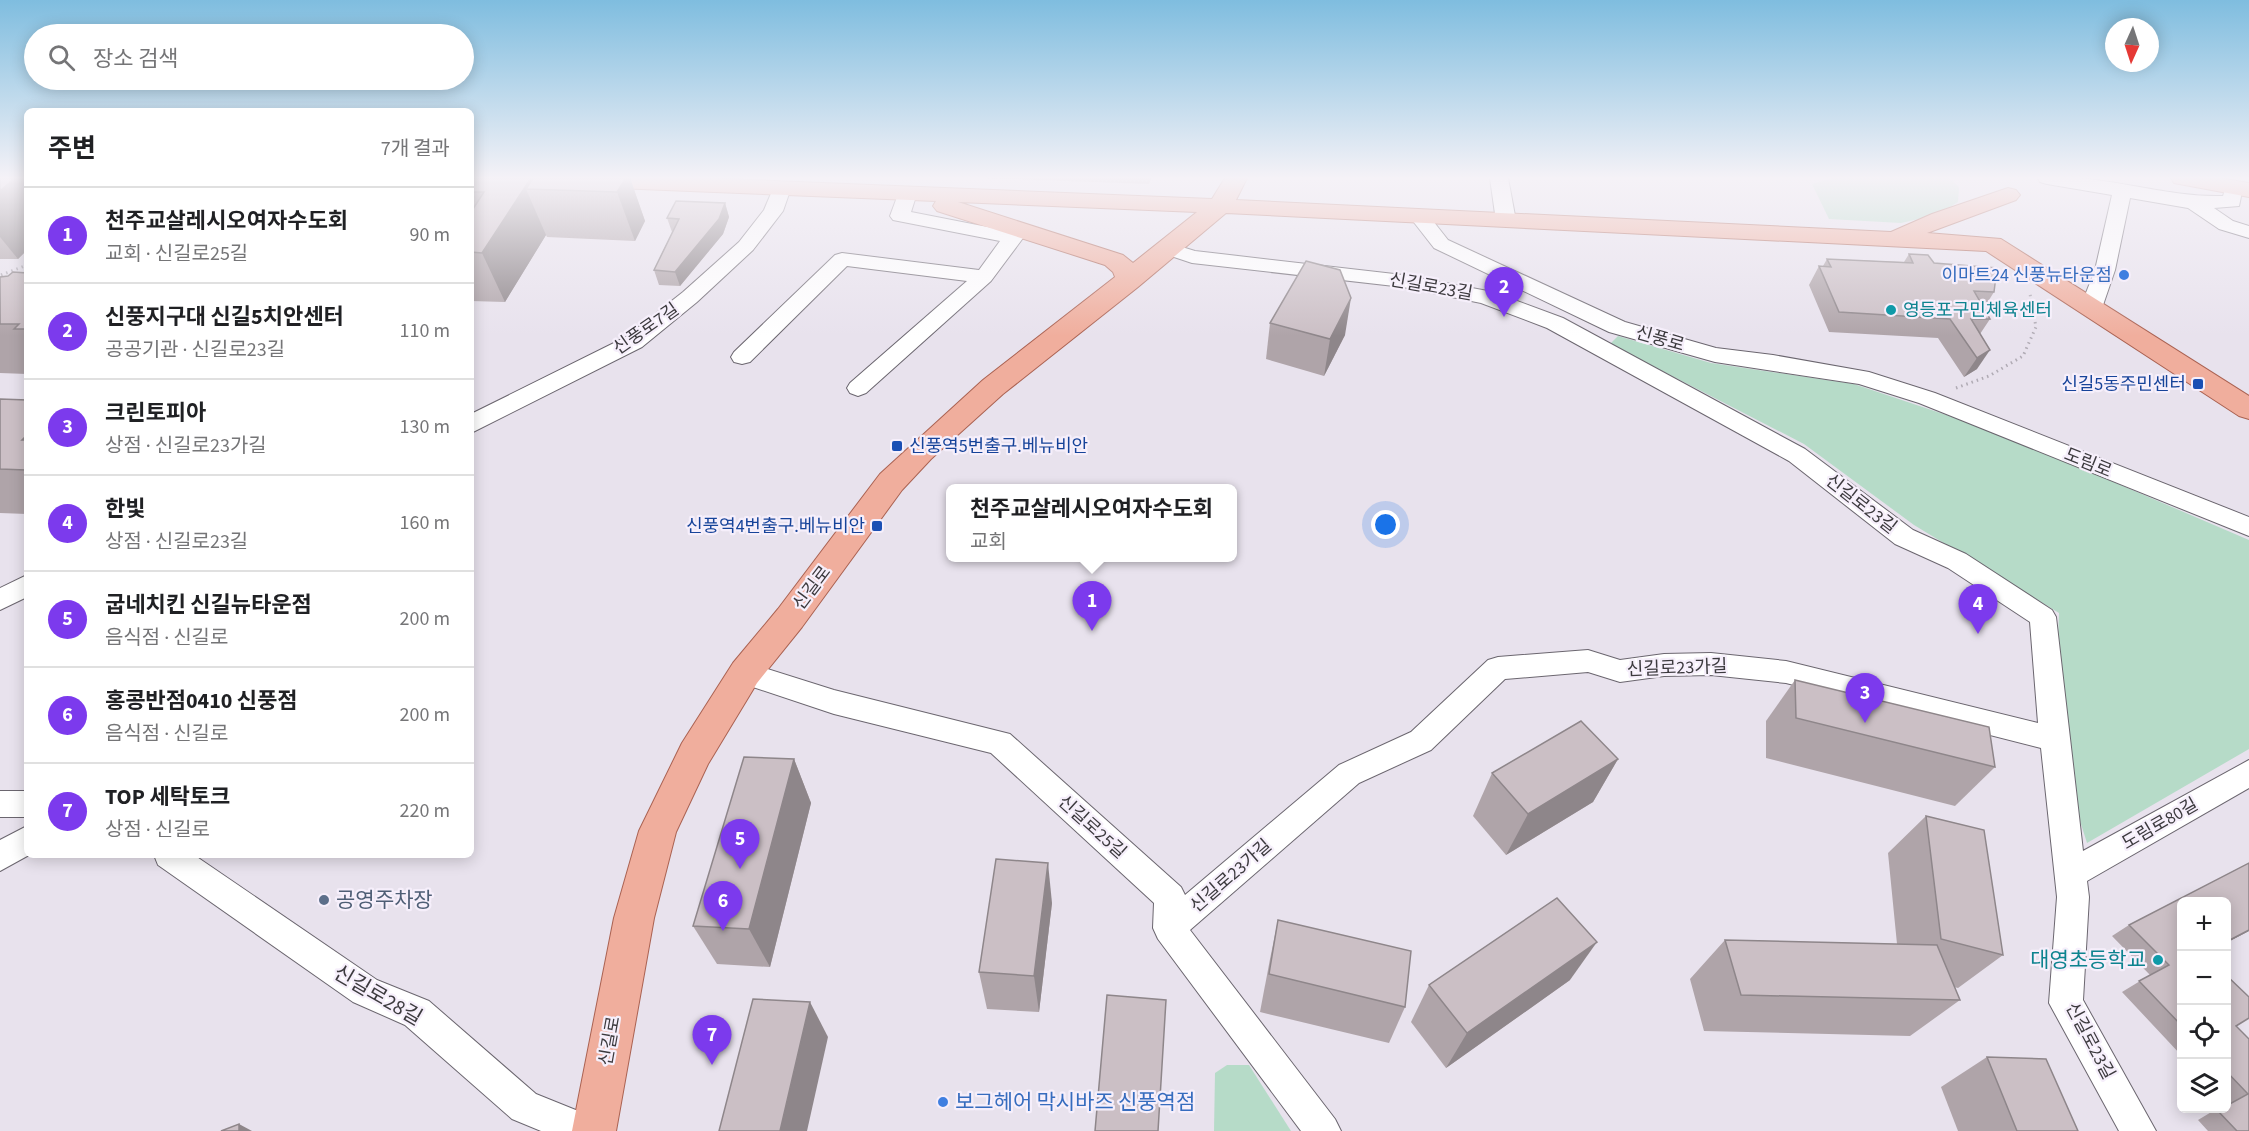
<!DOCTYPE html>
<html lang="ko">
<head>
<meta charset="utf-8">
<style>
	:root { --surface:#fff; --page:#f6f6f6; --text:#202124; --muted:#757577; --line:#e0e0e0; --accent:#7c3aed }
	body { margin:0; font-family:"Source Sans 3","Noto Sans KR",sans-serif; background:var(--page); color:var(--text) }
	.controls { position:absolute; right:18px; bottom:18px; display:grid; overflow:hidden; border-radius:9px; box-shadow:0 3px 15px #0003 }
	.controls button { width:54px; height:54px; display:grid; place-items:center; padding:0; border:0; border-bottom:2px solid var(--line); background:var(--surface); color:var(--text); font:30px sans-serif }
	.compass { position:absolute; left:2105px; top:18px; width:54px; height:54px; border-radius:50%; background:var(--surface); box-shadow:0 3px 15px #0003; rotate:183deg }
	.you { position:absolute; left:1386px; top:525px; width:21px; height:21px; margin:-15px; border:4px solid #fff; border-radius:50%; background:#1a73e8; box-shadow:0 0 0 9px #1a73e833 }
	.badge { display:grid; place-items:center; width:39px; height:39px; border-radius:50%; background:var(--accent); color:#fff; font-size:20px; font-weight:700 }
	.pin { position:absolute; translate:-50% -50px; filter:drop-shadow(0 2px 3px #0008) }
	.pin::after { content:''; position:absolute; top:32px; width:21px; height:18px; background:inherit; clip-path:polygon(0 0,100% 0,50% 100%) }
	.popup { position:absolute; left:946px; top:484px; width:291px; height:78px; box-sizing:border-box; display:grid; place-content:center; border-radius:9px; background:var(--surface); filter:drop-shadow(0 2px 4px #0005); font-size:20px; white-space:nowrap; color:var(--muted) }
	.popup b { font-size:22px; color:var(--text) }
	.popup::after { content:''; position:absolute; left:50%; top:100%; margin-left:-12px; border:12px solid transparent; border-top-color:var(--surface) }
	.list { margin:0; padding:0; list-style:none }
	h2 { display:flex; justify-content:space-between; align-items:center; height:78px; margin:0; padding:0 24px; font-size:26px }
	h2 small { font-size:20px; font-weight:400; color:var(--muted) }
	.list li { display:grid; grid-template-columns:39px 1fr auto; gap:18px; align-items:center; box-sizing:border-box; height:96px; padding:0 24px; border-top:2px solid var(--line) }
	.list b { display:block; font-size:22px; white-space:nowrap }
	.list p { margin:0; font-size:20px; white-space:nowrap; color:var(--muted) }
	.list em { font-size:20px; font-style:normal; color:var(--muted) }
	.icon { flex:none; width:33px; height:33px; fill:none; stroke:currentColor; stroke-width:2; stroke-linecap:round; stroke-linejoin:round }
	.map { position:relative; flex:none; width:2249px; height:1131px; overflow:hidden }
	.search { position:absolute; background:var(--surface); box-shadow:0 3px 15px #0003; left:24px; top:24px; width:450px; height:66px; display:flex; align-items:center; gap:15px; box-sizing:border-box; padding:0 21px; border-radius:33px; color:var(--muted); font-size:22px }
	.panel { position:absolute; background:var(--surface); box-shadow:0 3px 15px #0003; left:24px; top:108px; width:450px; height:750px; border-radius:9px }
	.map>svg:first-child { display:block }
</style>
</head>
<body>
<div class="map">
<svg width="2249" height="1131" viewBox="0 0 2249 1131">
	<rect width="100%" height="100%" fill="#e8e2ed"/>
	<!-- green -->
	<g fill="#b6dbc8">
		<path d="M 1832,178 L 1950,178 L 1959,187 L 1958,202 L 1937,215 L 1901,223 L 1829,219 L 1812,184 Z"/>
		<path d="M 1618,336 L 1711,363 L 1854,384 L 1997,432 L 2249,540 L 2249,749 L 2087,843 L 2054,739 L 2059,613 L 1914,525 L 1804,444 L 1610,344 Z"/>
		<path d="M 1227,1065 L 1249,1065 L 1291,1131 L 1214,1131 L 1215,1073 Z"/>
	</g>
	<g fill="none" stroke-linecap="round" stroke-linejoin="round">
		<!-- minor casing -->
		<g stroke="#6b666f" stroke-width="2">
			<g id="minor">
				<path d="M 1490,178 L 1508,178 L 1516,221 L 1513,225 L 1499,225 L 1496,221 Z"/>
				<path d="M 2038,178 C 2100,172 2161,198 2223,196 L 2227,183 L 2241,183 L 2243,187 L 2239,206 L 2214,208 L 2233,221 L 2249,226 L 2249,238 L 2219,229 L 2188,208 L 2130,198 L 2115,270 L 2102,308 L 2098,313 L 2091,315 L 2084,313 L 2080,308 L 2095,270 L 2112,195 L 2047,184 L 2040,182 Z"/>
				<path d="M 782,182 L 789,184 L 791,188 L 783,211 L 753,250 L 697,302 L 642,347 L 471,433 L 471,414 L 626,337 L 683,292 L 739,242 L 764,210 L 775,184 Z"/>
				<path d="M 907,187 L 914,189 L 917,193 L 911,212 L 1013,232 L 1020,234 L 1023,238 L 991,281 L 866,393 L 858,396 L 850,393 L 847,388 L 850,383 L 967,281 L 847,266 L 750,362 L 742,364 L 734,362 L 731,357 L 734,352 L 835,255 L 842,253 L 979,270 L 1000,241 L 893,220 L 890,216 L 900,189 Z"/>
				<path d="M 1419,210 L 1426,212 L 1448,240 L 1625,322 L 1716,348 L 1773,355 L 1869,372 L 1935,393 L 2249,517 L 2249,536 L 1919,403 L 1859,384 L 1715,362 L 1609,332 L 1434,248 L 1409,216 L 1412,212 Z"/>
				<path d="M 1169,243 L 1195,251 L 1403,275 L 1493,292 L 1563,318 L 1805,449 L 1913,530 L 1966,554 L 2052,610 L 2056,617 L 2083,851 L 2249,760 L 2249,788 L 2087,881 L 2089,897 L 2083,1000 L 2156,1131 L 2119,1131 L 2049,1003 L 2057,897 L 2041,748 L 1786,683 L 1711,675 L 1664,676 L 1620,682 L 1588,672 L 1505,679 L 1431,750 L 1359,783 L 1190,930 L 1335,1119 L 1341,1131 L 1301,1131 L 1158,939 L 1153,928 L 1154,903 L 991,753 L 834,714 L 735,681 L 731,673 L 735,665 L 745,662 L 834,690 L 1010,734 L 1181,887 L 1185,895 L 1339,765 L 1411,732 L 1488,660 L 1498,657 L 1588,650 L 1620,660 L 1664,654 L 1711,653 L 1786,661 L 2038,723 L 2030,622 L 1948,568 L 1895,544 L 1789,461 L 1547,328 L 1481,303 L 1403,287 L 1192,263 L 1162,253 L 1159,249 L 1162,245 Z"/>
				<path d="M 27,575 L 27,597 L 0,610 L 0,588 Z"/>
				<rect x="0" y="791" width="27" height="26"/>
				<path d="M 27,826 L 27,855 L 29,855 L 0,871 L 0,840 Z"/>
				<path d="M 154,855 L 194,855 L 377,980 L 429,1001 L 536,1094 L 598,1119 L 604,1131 L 541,1131 L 512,1119 L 405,1025 L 353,1002 L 158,865 Z"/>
			</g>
		</g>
		<!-- major casing -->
		<g stroke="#aa6252" stroke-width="2">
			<g id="major">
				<path d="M 530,178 L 701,178 L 1212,199 L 1225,178 L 1247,178 L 1236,200 L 1891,232 L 1932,214 L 2008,188 L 2016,190 L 2020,195 L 2016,200 L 1927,233 L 2001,239 L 2249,396 L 2249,419 L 2239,416 L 1986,251 L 1226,213 L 1138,287 L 1003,394 L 931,459 L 902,490 L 802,627 L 757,683 L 708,764 L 676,832 L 654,918 L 616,1131 L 572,1131 L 614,918 L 639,831 L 682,743 L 733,663 L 778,609 L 880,474 L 983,380 L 1115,277 L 1113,272 L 1105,265 L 937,211 L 933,206 L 936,201 L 542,185 L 534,183 ZM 958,202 L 1197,212 L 1133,263 L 1123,255 Z"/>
				<path d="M 2171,178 L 2219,178 L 2249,183 L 2249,197 L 2174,183 Z"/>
			</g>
		</g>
		<!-- path -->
		<g stroke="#b0abb4" stroke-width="3" stroke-dasharray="1.5 4" stroke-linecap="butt">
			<path d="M 1,275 L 27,265"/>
			<path d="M 1956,388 L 1989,376 L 2023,356 L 2036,327 L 2030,294"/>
		</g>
		<!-- minor -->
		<use href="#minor" fill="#fff" fill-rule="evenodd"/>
		<!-- major -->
		<use href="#major" fill="#f0ae9d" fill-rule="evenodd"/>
	</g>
	<!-- wall -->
	<g fill="#afa4a9">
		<path d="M 0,178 L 27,178 L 27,250 L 18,259 L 0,259 Z"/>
		<path d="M 471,178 L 630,178 L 645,221 L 635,241 L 547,237 L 546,235 L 505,302 L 471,301 Z"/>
		<path d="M 977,178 L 1152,178 L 1149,184 Z"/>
		<path d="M 725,203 L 729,217 L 723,234 L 680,286 L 659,285 L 654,270 L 672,232 L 667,218 Z"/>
		<path d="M 1909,254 L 1934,263 L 1994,292 L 1984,308 L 1990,319 L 1980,334 L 1977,369 L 1964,377 L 1938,338 L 1829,332 L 1809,285 L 1819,266 L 1823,266 L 1827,259 L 1904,262 Z"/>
		<path d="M 27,273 L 27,374 L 0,373 L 0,277 L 8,276 Z"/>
		<path d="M 1270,323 L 1345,335 L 1324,376 L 1266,359 Z"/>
		<path d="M 0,399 L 27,400 L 27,514 L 0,513 Z"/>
		<path d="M 1795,680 L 1995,767 L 1955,806 L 1766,758 L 1766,721 Z"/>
		<path d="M 794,759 L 811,803 L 770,967 L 717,964 L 693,926 Z"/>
		<path d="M 1618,759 L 1593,802 L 1506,855 L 1473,816 L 1492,773 Z"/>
		<path d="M 1926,816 L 2003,955 L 1958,988 L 1954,987 L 1960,1000 L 1910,1036 L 1704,1031 L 1690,979 L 1725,940 L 1897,944 L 1888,853 Z"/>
		<path d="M 2249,863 L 2249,931 L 2226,943 L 2181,902 L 2181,1055 L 2122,992 L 2150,975 L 2112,936 L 2129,925 Z"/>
		<path d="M 1052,903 L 1039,1012 L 987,1009 L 979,972 Z"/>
		<path d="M 1278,920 L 1405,1007 L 1389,1043 L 1260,1012 L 1270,959 Z"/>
		<path d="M 2226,975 L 2236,1026 L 2249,1039 L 2249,1131 L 2208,1131 L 2198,1120 L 2218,1108 L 2226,1108 L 2226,1104 L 2228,1103 L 2226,1102 Z"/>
		<path d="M 1570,980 L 1446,1068 L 1411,1022 L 1429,985 Z"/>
		<path d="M 1987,1057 L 2078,1131 L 1958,1131 L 1941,1087 Z"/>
	</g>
	<!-- shaded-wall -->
	<g fill="#8e868a">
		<path d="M 15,178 L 27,178 L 27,250 L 18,259 L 0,237 L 0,191 Z"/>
		<path d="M 531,178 L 537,178 L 526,189 L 546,235 L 505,302 L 482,253 Z"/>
		<path d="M 626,178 L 630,178 L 645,221 L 635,241 L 617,192 Z"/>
		<path d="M 725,203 L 729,217 L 723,234 L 680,286 L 675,272 Z"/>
		<path d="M 1351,298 L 1345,335 L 1324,376 L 1330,339 Z"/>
		<path d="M 1990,350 L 1977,369 L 1964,377 L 1977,358 Z"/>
		<path d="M 794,759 L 811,803 L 770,967 L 749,929 Z"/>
		<path d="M 1618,759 L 1593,802 L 1506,855 L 1528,814 Z"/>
		<path d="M 1048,863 L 1052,903 L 1039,1012 L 1034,976 Z"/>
		<path d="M 2249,930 L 2249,931 L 2226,943 L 2226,942 Z"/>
		<path d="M 1597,942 L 1570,980 L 1446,1068 L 1467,1033 Z"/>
		<path d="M 810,1002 L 828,1037 L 807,1131 L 780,1131 Z"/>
		<path d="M 239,1124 L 252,1131 L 239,1131 Z"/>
	</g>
	<!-- building -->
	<g fill="#cbbfc5" stroke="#8e868a" stroke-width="1.5">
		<path d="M 0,178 L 15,178 L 0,191 Z"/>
		<path d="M 471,178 L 531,178 L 482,253 L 471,252 L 471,212 L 484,192 L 471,192 Z"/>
		<path d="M 533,178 L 626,178 L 617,192 L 526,189 Z"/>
		<path d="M 676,201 L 725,203 L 719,219 L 675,272 L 654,270 L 679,219 L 667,218 Z"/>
		<path d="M 1909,254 L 1928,255 L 1934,263 L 1997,268 L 1994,292 L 1974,291 L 1990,319 L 1971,319 L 1990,350 L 1977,358 L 1950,319 L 1839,312 L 1819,266 L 1831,267 L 1827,259 L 1913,263 Z"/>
		<path d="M 1306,261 L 1340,270 L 1351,298 L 1330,339 L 1270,323 Z"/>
		<path d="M 13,272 L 27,273 L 27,329 L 14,329 L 19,324 L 0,324 L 0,277 L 8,276 Z"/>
		<path d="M 0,399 L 27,400 L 27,435 L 22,440 L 27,440 L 27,469 L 26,470 L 0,469 Z"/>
		<path d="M 1795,680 L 1989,727 L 1995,767 L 1796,718 Z"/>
		<path d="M 1581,721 L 1618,759 L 1528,814 L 1492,773 Z"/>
		<path d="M 744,757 L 794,759 L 749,929 L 693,926 Z"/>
		<path d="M 1926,816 L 1984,830 L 2003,955 L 1941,939 Z"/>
		<path d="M 996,859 L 1048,863 L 1034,976 L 979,972 Z"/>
		<path d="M 2249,863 L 2249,930 L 2226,942 L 2226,902 L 2181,902 L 2181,1025 L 2139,981 L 2169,965 L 2129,925 Z"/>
		<path d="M 1557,898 L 1597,942 L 1467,1033 L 1429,985 Z"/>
		<path d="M 1278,920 L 1411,951 L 1405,1007 L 1269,974 Z"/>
		<path d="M 1725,940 L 1937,945 L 1960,1000 L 1741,995 Z"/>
		<path d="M 2226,975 L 2249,997 L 2249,1018 L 2236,1026 L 2249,1039 L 2249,1131 L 2237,1131 L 2218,1111 L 2222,1108 L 2226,1108 L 2226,1106 L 2248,1094 L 2226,1071 Z"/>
		<path d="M 1107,995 L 1166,1000 L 1158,1131 L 1095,1131 Z"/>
		<path d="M 753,999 L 810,1002 L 780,1131 L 719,1131 Z"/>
		<path d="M 1987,1057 L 2046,1059 L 2078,1131 L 2017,1131 Z"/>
		<path d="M 239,1124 L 239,1131 L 221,1131 Z"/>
	</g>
	<!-- sky -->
	<linearGradient id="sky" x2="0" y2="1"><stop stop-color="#7fbddf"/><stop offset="0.53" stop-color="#f5f2f7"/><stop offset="1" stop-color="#f5f2f7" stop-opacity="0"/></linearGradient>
	<rect width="2249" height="336" fill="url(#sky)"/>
	<!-- markers -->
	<g fill="#3f7fe0" stroke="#f6effb" stroke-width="2">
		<circle cx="2124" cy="275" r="6"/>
		<circle cx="943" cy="1102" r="6"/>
	</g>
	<g fill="#0f9aa8" stroke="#f6effb" stroke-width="2">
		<circle cx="1891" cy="310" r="6"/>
		<circle cx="2158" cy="960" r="6"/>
	</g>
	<g fill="#1a4fb4" stroke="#f6effb" stroke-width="2">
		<rect x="2192" y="378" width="12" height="12" rx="3"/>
		<rect x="891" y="440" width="12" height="12" rx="3"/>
		<rect x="871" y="520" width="12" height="12" rx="3"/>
	</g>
	<circle fill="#5c6f8a" stroke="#f6effb" stroke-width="2" cx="324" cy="900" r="6"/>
	<g text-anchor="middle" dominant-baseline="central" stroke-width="4.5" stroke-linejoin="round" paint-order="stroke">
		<!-- shop labels -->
		<g font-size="18" fill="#366cbe" stroke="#f6effb" text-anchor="end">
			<text x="2112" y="275">이마트24 신풍뉴타운점</text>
		</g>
		<!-- street labels -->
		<g font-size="18" fill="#3c3a3e" stroke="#f6effb">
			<text transform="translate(1431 287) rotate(10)">신길로23길</text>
			<text transform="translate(646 329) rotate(-35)">신풍로7길</text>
			<text transform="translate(1660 339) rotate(16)">신풍로</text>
			<text transform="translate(2088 463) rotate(22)">도림로</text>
			<text transform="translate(1861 504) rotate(38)">신길로23길</text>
			<text transform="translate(812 588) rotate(-53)">신길로</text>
			<text transform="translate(1677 668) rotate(-2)">신길로23가길</text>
			<text transform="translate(2160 824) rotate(-30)">도림로80길</text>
			<text transform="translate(1092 827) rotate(42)">신길로25길</text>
			<text transform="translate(1231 876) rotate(-41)">신길로23가길</text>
			<text transform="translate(610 1041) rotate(-80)">신길로</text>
			<text transform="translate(2090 1041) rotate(62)">신길로23길</text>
		</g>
		<!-- culture labels -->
		<g font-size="18" fill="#0d838f" stroke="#f6effb" text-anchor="start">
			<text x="1903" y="310">영등포구민체육센터</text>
		</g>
		<!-- transit labels -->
		<g font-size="18" fill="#164399" stroke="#f6effb" text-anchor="end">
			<text x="2186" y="384">신길5동주민센터</text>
			<text x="909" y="446" text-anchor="start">신풍역5번출구.베뉴비안</text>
			<text x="865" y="526">신풍역4번출구.베뉴비안</text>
		</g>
		<!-- near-service labels -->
		<g font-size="21" fill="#4e5e75" stroke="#f6effb" text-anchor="start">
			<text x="336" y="900">공영주차장</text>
		</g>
		<!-- near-culture labels -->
		<g font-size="21" fill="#0d838f" stroke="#f6effb" text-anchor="end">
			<text x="2146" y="960">대영초등학교</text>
		</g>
		<!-- near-street labels -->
		<g font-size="21" fill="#3c3a3e" stroke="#f6effb">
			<text transform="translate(378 995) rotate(30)">신길로28길</text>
		</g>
		<!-- near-shop labels -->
		<g font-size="21" fill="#366cbe" stroke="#f6effb" text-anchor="start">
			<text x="955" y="1102">보그헤어 막시바즈 신풍역점</text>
		</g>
	</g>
</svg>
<div class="controls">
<button>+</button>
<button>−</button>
<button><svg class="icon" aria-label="locate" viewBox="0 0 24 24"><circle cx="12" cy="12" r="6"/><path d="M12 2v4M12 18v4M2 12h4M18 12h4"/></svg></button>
<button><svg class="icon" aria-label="layers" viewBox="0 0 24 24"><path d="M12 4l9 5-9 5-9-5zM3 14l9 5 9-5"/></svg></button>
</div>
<svg class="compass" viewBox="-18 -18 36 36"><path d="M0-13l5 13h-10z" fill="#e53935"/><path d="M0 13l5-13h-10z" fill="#757577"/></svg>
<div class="you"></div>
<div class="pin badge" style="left:1092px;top:631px">1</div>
<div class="popup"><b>천주교살레시오여자수도회</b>교회</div>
<div class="pin badge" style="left:1504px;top:317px">2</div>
<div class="pin badge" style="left:1865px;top:723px">3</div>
<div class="pin badge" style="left:1978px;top:634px">4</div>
<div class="pin badge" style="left:740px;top:869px">5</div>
<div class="pin badge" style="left:723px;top:931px">6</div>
<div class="pin badge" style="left:712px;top:1065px">7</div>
<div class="search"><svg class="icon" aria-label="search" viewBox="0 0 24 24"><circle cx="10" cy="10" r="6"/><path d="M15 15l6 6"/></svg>장소 검색</div>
<section class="panel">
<h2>주변<small>7개 결과</small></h2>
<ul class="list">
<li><span class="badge">1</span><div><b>천주교살레시오여자수도회</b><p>교회 · 신길로25길</p></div><em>90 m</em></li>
<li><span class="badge">2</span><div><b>신풍지구대 신길5치안센터</b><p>공공기관 · 신길로23길</p></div><em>110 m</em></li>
<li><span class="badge">3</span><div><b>크린토피아</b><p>상점 · 신길로23가길</p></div><em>130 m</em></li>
<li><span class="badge">4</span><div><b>한빛</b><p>상점 · 신길로23길</p></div><em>160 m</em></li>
<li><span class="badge">5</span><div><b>굽네치킨 신길뉴타운점</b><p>음식점 · 신길로</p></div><em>200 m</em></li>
<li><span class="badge">6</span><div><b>홍콩반점0410 신풍점</b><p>음식점 · 신길로</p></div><em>200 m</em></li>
<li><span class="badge">7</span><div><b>TOP 세탁토크</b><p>상점 · 신길로</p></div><em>220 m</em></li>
</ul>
</section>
</div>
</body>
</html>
